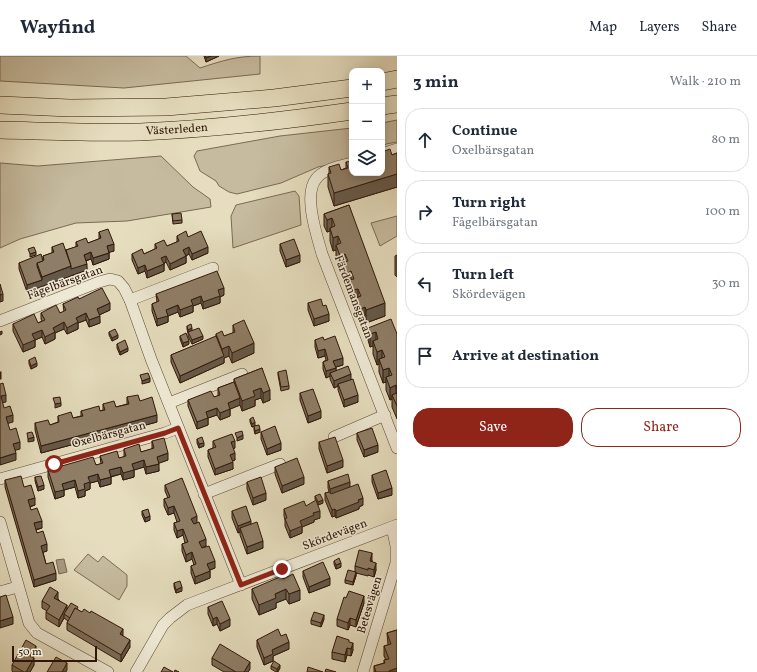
<!DOCTYPE html>
<html lang="en">
<head>
<meta charset="utf-8">
<style>
	:root { --surface:#fff; --page:#f2f2f3; --text:#1f2937; --muted:#747a83; --line:#e0e1e3; --accent:#8f2418 }
	body { margin:0; font-family:Vollkorn,serif; background:var(--page); color:var(--text) }
	.controls { position:absolute; right:12px; top:12px; display:grid; overflow:hidden; border-radius:8px; box-shadow:0 2px 10px #0003 }
	.controls button { width:36px; height:36px; display:grid; place-items:center; padding:0; border:0; border-bottom:1px solid var(--line); background:var(--surface); color:var(--text); font:20px sans-serif }
	.scale { position:absolute; left:12px; bottom:10px; width:85px; box-sizing:border-box; padding-left:4px; border:2px solid #311709; border-top:0; font-size:11px; line-height:14px; white-space:nowrap; color:#311709; -webkit-text-stroke:3px #eee9d5; paint-order:stroke }
	.stop { position:absolute; width:12px; height:12px; margin:-9px; border:3px solid #8f2418; border-radius:50%; background:#fff }
	.stop.end { background:#8f2418; border-color:#fff; box-shadow:0 1px 4px #0008 }
	.list { margin:0; padding:0; list-style:none }
	h2 { display:flex; justify-content:space-between; align-items:center; height:52px; margin:0; padding:0 16px; font-size:17px }
	h2 small { font-size:13px; font-weight:400; color:var(--muted) }
	.list li { display:grid; grid-template-columns:26px 1fr auto; gap:12px; align-items:center; box-sizing:border-box; height:64px; margin:0 8px 8px; padding:0 8px; border:1px solid var(--line); border-radius:16px }
	.list b { display:block; font-size:15px; white-space:nowrap }
	.list p { margin:0; font-size:13px; white-space:nowrap; color:var(--muted) }
	.list em { font-size:13px; font-style:normal; color:var(--muted) }
	.actions { display:flex; gap:8px; padding:12px 16px }
	.actions a { flex:1; padding:9px 0; border:1px solid var(--accent); border-radius:16px; text-align:center; font-size:14px; color:var(--accent) }
	.actions .main { background:var(--accent); color:#fff }
	.icon { flex:none; width:22px; height:22px; fill:none; stroke:currentColor; stroke-width:2; stroke-linecap:round; stroke-linejoin:round }
	.map { position:relative; flex:none; width:397px; height:616px; overflow:hidden }
	header { display:flex; align-items:center; gap:24px; box-sizing:border-box; height:56px; padding:0 20px; background:var(--surface); border-bottom:1px solid var(--line) }
	header strong { font-size:19px }
	nav { display:flex; gap:22px; margin-inline-start:auto; font-size:14px }
	main { display:flex }
	aside { flex:1; background:var(--surface) }
	.map>svg:first-child { display:block }
</style>
</head>
<body>
<header>
<strong>Wayfind</strong>
<nav><a>Map</a><a>Layers</a><a>Share</a></nav>
</header>
<main>
<div class="map">
<svg width="397" height="616" viewBox="0 0 397 616">
	<rect width="100%" height="100%" fill="#e5ddbe"/>
	<filter id="stains"><feTurbulence type="fractalNoise" baseFrequency=".005" numOctaves="4"/><feColorMatrix values="0 0 0 0 .2 0 0 0 0 .09 0 0 0 0 .02 0 0 0 .5 -.17"/></filter>
	<radialGradient id="worn" r=".72"><stop offset=".6" stop-color="#630" stop-opacity="0"/><stop offset="1" stop-color="#630" stop-opacity=".3"/></radialGradient>
	<!-- green -->
	<g fill="#c6bb9f" stroke="#7c6954">
		<path d="M 0,0 L 186,0 L 200,12 C 221,5 237,0 260,0 L 260,18 L 124,32 L 0,25 Z"/>
		<path d="M 397,64 L 397,86 L 386,88 L 382,93 L 382,67 Z"/>
		<path d="M 352,72 L 352,104 L 318,111 L 281,127 L 237,138 L 229,136 L 219,130 L 216,125 L 200,115 L 194,100 L 197,95 L 280,80 Z"/>
		<path d="M 161,100 L 193,131 L 210,143 L 211,151 L 127,165 L 76,167 L 20,183 L 0,192 L 0,107 L 38,110 Z"/>
		<path d="M 295,135 L 299,140 L 301,169 L 233,192 L 231,160 L 236,149 Z"/>
		<path d="M 397,160 L 397,180 L 380,190 L 371,167 Z"/>
		<path d="M 88,498 L 98,506 L 103,500 L 127,519 L 127,530 L 119,544 L 74,514 Z"/>
	</g>
	<!-- water -->
	<path fill="#a89a80" stroke="#786650" d="M 64,503 L 67,516 L 59,518 L 56,504 Z"/>
	<g fill="none" stroke-linecap="round" stroke-linejoin="round">
		<!-- minor casing -->
		<g stroke="#5e4836" stroke-width="12">
			<g id="minor">
				<path d="M 382,98 L 397,93"/>
				<path d="M 352,107 C 341,110 323,113 316,123 C 303,139 317,180 322,198 L 397,392"/>
				<path d="M 130,244 L 213,212"/>
				<path d="M 0,265 L 99,226 L 110,223 L 118,225 L 124,232 L 130,244 L 151,303 L 241,529"/>
				<path d="M 169,347 L 242,318"/>
				<path d="M 334,381 L 385,359"/>
				<path d="M 0,423 L 165,377 L 178,372"/>
				<path d="M 204,438 L 280,408"/>
				<path d="M 0,466 L 29,567 L 37,577 L 108,616"/>
				<path d="M 0,536 L 17,531"/>
				<path d="M 136,616 L 163,569 L 170,562 L 187,549 L 397,469"/>
				<path d="M 363,616 L 396,507 L 396,490 L 392,471"/>
			</g>
		</g>
		<!-- highway casing -->
		<g stroke="#311709" stroke-width="18">
			<g id="highway">
				<path d="M 382,26 L 397,23"/>
				<path d="M 0,49 L 70,52 L 166,51 L 274,42 L 352,32"/>
				<path d="M 382,50 L 397,48"/>
				<path id="s1" d="M 0,74 C 47,75 93,77 140,76 C 211,73 282,65 352,55"/>
			</g>
		</g>
		<!-- minor -->
		<use href="#minor" stroke="#eee9d5" stroke-width="11"/>
		<!-- highway -->
		<use href="#highway" stroke="#e5ddbe" stroke-width="17"/>
	</g>
	<!-- wall -->
	<g fill="#7b6c59" stroke="#311709">
		<path d="M 204,0 L 219,0 L 206,6 Z"/>
		<path d="M 382,96 L 392,99 L 397,97 L 397,131 L 334,150 L 328,131 L 328,118 L 329,118 L 329,111 L 341,114 L 346,112 L 346,106 L 352,117 L 382,117 Z"/>
		<path d="M 349,149 L 385,260 L 366,267 L 365,264 L 360,266 L 356,255 L 356,246 L 353,247 L 349,237 L 349,229 L 346,230 L 342,220 L 342,212 L 340,213 L 336,202 L 336,194 L 333,195 L 330,185 L 330,175 L 327,176 L 324,170 L 324,158 Z"/>
		<path d="M 172,158 L 182,164 L 182,167 L 173,168 Z"/>
		<path d="M 99,176 L 114,195 L 109,196 L 109,203 L 93,209 L 91,203 L 86,205 L 87,214 L 27,236 L 19,213 L 19,207 L 43,203 L 43,200 L 52,197 L 52,191 L 66,194 L 76,191 L 76,186 L 88,187 L 99,183 Z"/>
		<path d="M 177,180 L 188,181 L 208,197 L 192,204 L 189,198 L 186,200 L 186,207 L 170,214 L 166,206 L 164,208 L 164,215 L 147,222 L 145,215 L 138,218 L 132,204 L 132,198 L 144,198 L 155,193 L 155,188 L 167,190 L 177,186 Z"/>
		<path d="M 280,188 L 300,206 L 286,211 L 280,195 Z"/>
		<path d="M 397,199 L 397,221 L 395,219 L 395,200 Z"/>
		<path d="M 156,238 L 224,239 L 220,241 L 220,247 L 203,253 L 201,247 L 193,250 L 193,256 L 180,261 L 178,256 L 168,260 L 168,266 L 157,270 L 152,255 L 152,248 L 157,246 Z"/>
		<path d="M 79,243 L 110,254 L 99,259 L 100,267 L 89,271 L 86,264 L 78,267 L 78,273 L 67,278 L 64,273 L 55,277 L 55,283 L 45,288 L 42,281 L 35,284 L 35,291 L 23,296 L 13,275 L 13,268 L 38,267 L 42,265 L 41,263 L 41,257 L 60,257 L 64,256 L 63,248 Z"/>
		<path d="M 308,247 L 323,250 L 329,265 L 314,270 L 308,254 Z"/>
		<path d="M 233,269 L 254,297 L 232,307 L 229,300 L 224,302 L 224,307 L 180,327 L 171,306 L 171,299 L 216,281 L 216,278 L 224,280 L 233,277 Z"/>
		<path d="M 187,270 L 192,275 L 203,283 L 192,288 L 188,280 L 188,277 L 187,273 Z"/>
		<path d="M 368,272 L 397,278 L 397,363 L 392,351 L 392,343 L 390,344 L 386,334 L 386,326 L 383,327 L 379,316 L 379,308 L 377,309 L 373,298 L 373,290 L 370,291 L 368,284 Z"/>
		<path d="M 109,276 L 118,282 L 112,285 L 109,279 Z"/>
		<path d="M 180,280 L 189,288 L 183,291 L 180,283 Z"/>
		<path d="M 315,284 L 324,284 L 343,309 L 336,311 L 336,315 L 351,324 L 358,346 L 344,351 L 338,334 L 338,330 L 334,332 L 330,323 L 330,320 L 326,322 L 323,313 L 323,306 L 326,304 L 325,300 L 318,302 L 315,291 Z"/>
		<path d="M 117,288 L 128,295 L 120,299 L 117,292 Z"/>
		<path d="M 29,304 L 37,310 L 31,313 L 29,308 Z"/>
		<path d="M 262,312 L 270,344 L 263,347 L 261,342 L 255,344 L 255,350 L 242,355 L 240,349 L 230,353 L 230,360 L 220,364 L 217,359 L 208,362 L 208,369 L 197,373 L 188,350 L 188,344 L 214,341 L 218,340 L 218,332 L 234,326 L 234,323 Z"/>
		<path d="M 278,316 L 289,330 L 289,333 L 281,335 L 278,319 Z"/>
		<path d="M 300,337 L 321,362 L 308,367 L 300,344 Z"/>
		<path d="M 127,341 L 140,345 L 157,366 L 41,397 L 35,374 L 35,367 L 50,369 L 58,366 L 58,360 L 73,362 L 81,360 L 81,355 L 100,355 L 103,354 L 103,348 L 116,351 L 127,348 Z"/>
		<path d="M 250,363 L 255,370 L 260,376 L 255,378 L 254,374 L 254,370 L 252,371 L 250,366 Z"/>
		<path d="M 261,376 L 281,394 L 267,399 L 261,383 Z"/>
		<path d="M 357,377 L 378,396 L 364,401 L 357,384 Z"/>
		<path d="M 197,383 L 204,390 L 199,392 L 197,387 Z"/>
		<path d="M 152,385 L 168,404 L 158,407 L 159,415 L 146,418 L 144,411 L 134,414 L 134,421 L 123,424 L 121,418 L 111,421 L 111,428 L 100,431 L 98,425 L 90,427 L 90,433 L 85,435 L 85,440 L 78,442 L 75,431 L 64,434 L 64,440 L 55,443 L 48,421 L 48,414 L 96,409 L 101,408 L 100,400 L 119,402 L 124,401 L 124,393 L 141,396 L 152,393 Z"/>
		<path d="M 213,385 L 235,392 L 233,392 L 235,404 L 232,405 L 233,413 L 215,419 L 208,401 L 208,394 L 213,392 Z"/>
		<path d="M 319,386 L 343,411 L 327,417 L 319,393 Z"/>
		<path d="M 275,411 L 304,428 L 282,437 L 275,418 Z"/>
		<path d="M 372,419 L 392,439 L 378,443 L 372,426 Z"/>
		<path d="M 35,421 L 44,433 L 38,435 L 35,425 Z"/>
		<path d="M 5,424 L 24,431 L 35,449 L 30,451 L 31,454 L 42,472 L 36,474 L 37,477 L 47,495 L 43,496 L 46,508 L 56,524 L 34,531 L 5,431 Z"/>
		<path d="M 328,425 L 350,431 L 363,449 L 359,451 L 359,453 L 336,462 L 335,460 L 332,461 L 325,444 L 325,437 L 329,436 L 328,432 Z"/>
		<path d="M 247,426 L 266,444 L 253,449 L 247,433 Z"/>
		<path d="M 165,429 L 197,467 L 206,490 L 202,492 L 215,512 L 210,514 L 210,522 L 195,528 L 191,517 L 191,510 L 194,509 L 192,503 L 186,506 L 182,495 L 182,488 L 185,487 L 183,479 L 177,482 L 174,474 L 174,467 L 177,466 L 174,457 L 168,459 L 164,450 L 164,443 L 168,442 L 165,435 Z"/>
		<path d="M 315,440 L 323,447 L 318,449 L 315,443 Z"/>
		<path d="M 306,450 L 320,462 L 314,464 L 314,466 L 302,471 L 302,477 L 290,482 L 285,470 L 285,464 L 284,460 L 284,453 Z"/>
		<path d="M 142,455 L 150,464 L 145,466 L 142,459 Z"/>
		<path d="M 232,455 L 251,468 L 263,492 L 247,498 L 240,479 L 240,476 L 238,477 L 232,462 Z"/>
		<path d="M 372,504 L 372,506 L 376,514 L 374,521 L 368,519 L 368,520 L 356,517 L 356,520 L 353,529 L 345,527 L 345,524 L 355,516 L 355,510 Z"/>
		<path d="M 334,505 L 341,511 L 336,513 L 334,508 Z"/>
		<path d="M 303,515 L 330,529 L 309,537 L 303,521 Z"/>
		<path d="M 283,523 L 300,544 L 289,548 L 286,543 L 276,547 L 276,552 L 259,559 L 252,543 L 252,533 Z"/>
		<path d="M 174,527 L 182,535 L 176,537 L 174,531 Z"/>
		<path d="M 58,543 L 67,552 L 78,554 L 123,580 L 130,591 L 121,606 L 67,574 L 67,567 L 68,565 L 64,562 L 59,571 L 46,563 L 46,556 L 47,555 L 42,552 L 42,545 Z"/>
		<path d="M 364,547 L 356,571 L 350,569 L 348,574 L 337,570 L 337,563 Z"/>
		<path d="M 208,551 L 230,570 L 220,575 L 217,568 L 213,570 L 208,558 Z"/>
		<path d="M 324,563 L 321,571 L 311,568 L 311,564 Z"/>
		<path d="M 397,574 L 397,616 L 374,616 L 374,610 L 384,607 L 384,604 L 386,604 L 384,600 L 384,590 L 388,589 L 387,577 Z"/>
		<path d="M 281,580 L 289,593 L 273,600 L 273,605 L 264,609 L 257,591 L 257,584 Z"/>
		<path d="M 349,586 L 353,594 L 351,600 L 347,599 L 345,606 L 332,603 L 332,596 Z"/>
		<path d="M 36,597 L 33,601 L 34,609 L 30,616 L 13,616 L 12,615 L 12,609 Z"/>
		<path d="M 212,602 L 250,613 L 248,616 L 224,616 L 212,609 Z"/>
		<path d="M 271,610 L 280,612 L 278,616 L 276,616 L 271,613 Z"/>
	</g>
	<!-- shaded-wall -->
	<g fill="#645848" stroke="#311709">
		<path d="M 211,0 L 219,0 L 206,6 L 206,2 Z"/>
		<path d="M 397,118 L 397,131 L 334,150 L 334,137 Z"/>
		<path d="M 332,162 L 332,175 L 330,172 L 330,175 L 327,176 L 327,164 Z"/>
		<path d="M 338,180 L 338,193 L 336,189 L 336,194 L 333,195 L 333,182 Z"/>
		<path d="M 114,188 L 114,195 L 107,197 L 107,190 Z"/>
		<path d="M 189,191 L 189,198 L 183,201 L 183,194 Z"/>
		<path d="M 208,191 L 208,197 L 192,204 L 192,198 Z"/>
		<path d="M 36,196 L 36,199 L 30,201 L 30,198 Z"/>
		<path d="M 91,196 L 91,203 L 84,205 L 84,199 Z"/>
		<path d="M 109,197 L 109,203 L 93,209 L 93,202 Z"/>
		<path d="M 345,198 L 345,211 L 342,207 L 342,212 L 340,213 L 340,200 Z"/>
		<path d="M 300,199 L 300,206 L 286,211 L 286,204 Z"/>
		<path d="M 166,200 L 166,206 L 161,209 L 161,202 Z"/>
		<path d="M 186,200 L 186,207 L 170,214 L 170,208 Z"/>
		<path d="M 87,208 L 87,214 L 27,236 L 27,229 L 42,224 L 42,221 L 71,210 Z"/>
		<path d="M 164,208 L 164,215 L 147,222 L 147,215 Z"/>
		<path d="M 145,209 L 145,215 L 138,218 L 138,212 Z"/>
		<path d="M 351,215 L 351,228 L 349,224 L 349,229 L 346,230 L 346,218 Z"/>
		<path d="M 224,232 L 224,239 L 220,241 L 220,247 L 203,253 L 203,246 L 218,234 Z"/>
		<path d="M 358,233 L 358,246 L 356,242 L 356,246 L 353,247 L 353,234 Z"/>
		<path d="M 3,238 L 3,245 L 0,246 L 0,239 Z"/>
		<path d="M 201,240 L 201,247 L 193,250 L 193,256 L 180,261 L 180,254 L 191,244 Z"/>
		<path d="M 110,247 L 110,254 L 97,260 L 97,253 Z"/>
		<path d="M 385,247 L 385,260 L 366,267 L 366,254 Z"/>
		<path d="M 178,249 L 178,256 L 168,260 L 168,266 L 157,270 L 157,263 L 166,254 Z"/>
		<path d="M 365,251 L 365,264 L 360,266 L 360,253 Z"/>
		<path d="M 86,257 L 86,264 L 78,267 L 78,273 L 67,278 L 67,272 L 76,262 Z"/>
		<path d="M 329,258 L 329,265 L 314,270 L 314,263 Z"/>
		<path d="M 100,260 L 100,267 L 89,271 L 89,264 Z"/>
		<path d="M 64,266 L 64,273 L 55,277 L 55,283 L 45,288 L 45,281 L 53,272 Z"/>
		<path d="M 192,272 L 192,276 L 188,277 L 188,274 Z"/>
		<path d="M 42,274 L 42,281 L 35,284 L 35,291 L 23,296 L 23,289 L 32,278 Z"/>
		<path d="M 2,275 L 2,278 L 0,279 L 0,276 Z"/>
		<path d="M 376,276 L 376,289 L 373,285 L 373,290 L 370,291 L 370,278 Z"/>
		<path d="M 118,279 L 118,282 L 112,285 L 112,282 Z"/>
		<path d="M 203,280 L 203,283 L 192,288 L 192,284 Z"/>
		<path d="M 189,285 L 189,288 L 183,291 L 183,287 Z"/>
		<path d="M 254,287 L 254,297 L 232,307 L 232,297 Z"/>
		<path d="M 229,290 L 229,300 L 224,302 L 224,307 L 180,327 L 180,320 L 222,301 L 222,293 Z"/>
		<path d="M 128,292 L 128,295 L 120,299 L 120,296 Z"/>
		<path d="M 325,293 L 325,300 L 318,302 L 318,295 Z"/>
		<path d="M 382,294 L 382,307 L 379,303 L 379,308 L 377,309 L 377,296 Z"/>
		<path d="M 343,302 L 343,309 L 333,312 L 333,305 Z"/>
		<path d="M 37,307 L 37,310 L 31,313 L 31,310 Z"/>
		<path d="M 336,312 L 336,318 L 330,317 L 330,320 L 326,322 L 326,315 Z"/>
		<path d="M 389,312 L 389,325 L 386,321 L 386,326 L 383,327 L 383,314 Z"/>
		<rect x="0" y="316" width="1" height="7"/>
		<path d="M 351,318 L 351,325 L 338,328 L 338,330 L 334,332 L 334,325 Z"/>
		<path d="M 150,322 L 150,326 L 142,328 L 142,325 Z"/>
		<path d="M 396,329 L 396,342 L 392,339 L 392,343 L 390,344 L 390,332 Z"/>
		<path d="M 261,332 L 261,342 L 255,344 L 255,350 L 242,355 L 242,345 L 253,335 Z"/>
		<path d="M 270,334 L 270,344 L 263,347 L 263,337 Z"/>
		<path d="M 6,339 L 6,346 L 1,347 L 1,340 Z"/>
		<path d="M 358,339 L 358,346 L 344,351 L 344,344 Z"/>
		<path d="M 240,342 L 240,349 L 228,354 L 228,347 Z"/>
		<path d="M 61,347 L 61,350 L 55,352 L 55,348 Z"/>
		<path d="M 217,352 L 217,359 L 208,362 L 208,369 L 197,373 L 197,366 L 206,356 Z"/>
		<path d="M 230,353 L 230,360 L 220,364 L 220,357 Z"/>
		<path d="M 321,355 L 321,362 L 308,367 L 308,360 Z"/>
		<path d="M 13,359 L 13,366 L 6,368 L 6,361 Z"/>
		<path d="M 157,359 L 157,366 L 41,397 L 41,390 Z"/>
		<path d="M 255,366 L 255,370 L 252,371 L 252,368 Z"/>
		<path d="M 260,373 L 260,376 L 255,378 L 255,375 Z"/>
		<path d="M 243,379 L 243,383 L 237,385 L 237,382 Z"/>
		<path d="M 34,381 L 34,385 L 28,386 L 28,383 Z"/>
		<path d="M 235,385 L 235,392 L 231,393 L 231,386 Z"/>
		<path d="M 20,386 L 20,393 L 13,395 L 13,388 Z"/>
		<path d="M 204,387 L 204,390 L 199,392 L 199,388 Z"/>
		<path d="M 281,387 L 281,394 L 267,399 L 267,393 Z"/>
		<path d="M 378,389 L 378,396 L 364,401 L 364,394 Z"/>
		<path d="M 16,397 L 16,404 L 0,409 L 0,402 Z"/>
		<path d="M 168,397 L 168,404 L 157,408 L 157,401 Z"/>
		<path d="M 235,397 L 235,404 L 230,406 L 230,399 Z"/>
		<path d="M 144,404 L 144,411 L 134,414 L 134,421 L 123,424 L 123,417 L 132,408 Z"/>
		<path d="M 343,404 L 343,411 L 327,417 L 327,410 Z"/>
		<path d="M 233,406 L 233,413 L 215,419 L 215,413 Z"/>
		<path d="M 159,408 L 159,415 L 146,418 L 146,411 Z"/>
		<path d="M 121,411 L 121,418 L 109,421 L 109,414 Z"/>
		<path d="M 98,418 L 98,425 L 90,427 L 90,433 L 85,435 L 85,440 L 78,442 L 78,435 L 84,428 L 88,421 Z"/>
		<path d="M 111,421 L 111,428 L 100,431 L 100,424 Z"/>
		<path d="M 304,421 L 304,428 L 282,437 L 282,430 Z"/>
		<path d="M 75,424 L 75,431 L 64,434 L 64,440 L 55,443 L 55,436 L 62,428 Z"/>
		<path d="M 350,426 L 350,432 L 330,440 L 330,433 Z"/>
		<path d="M 44,429 L 44,433 L 38,435 L 38,431 Z"/>
		<path d="M 392,432 L 392,439 L 378,443 L 378,437 Z"/>
		<path d="M 266,437 L 266,444 L 253,449 L 253,442 Z"/>
		<path d="M 35,442 L 35,449 L 28,451 L 28,444 Z"/>
		<path d="M 363,442 L 363,449 L 359,451 L 359,453 L 336,462 L 336,455 Z"/>
		<path d="M 323,444 L 323,447 L 318,449 L 318,446 Z"/>
		<path d="M 174,450 L 174,457 L 168,459 L 168,452 Z"/>
		<path d="M 335,453 L 335,460 L 332,461 L 332,454 Z"/>
		<path d="M 320,455 L 320,462 L 314,464 L 314,466 L 302,471 L 302,477 L 290,482 L 290,475 L 300,465 L 313,457 Z"/>
		<path d="M 150,460 L 150,464 L 145,466 L 145,462 Z"/>
		<path d="M 197,460 L 197,467 L 191,470 L 191,463 Z"/>
		<path d="M 42,465 L 42,472 L 34,474 L 34,467 Z"/>
		<path d="M 251,465 L 251,472 L 240,472 L 240,476 L 238,477 L 238,470 Z"/>
		<path d="M 183,473 L 183,479 L 177,482 L 177,475 Z"/>
		<path d="M 206,483 L 206,490 L 199,493 L 199,486 Z"/>
		<path d="M 263,485 L 263,492 L 247,498 L 247,491 Z"/>
		<path d="M 47,488 L 47,495 L 41,497 L 41,490 Z"/>
		<path d="M 192,496 L 192,503 L 186,506 L 186,499 Z"/>
		<path d="M 372,497 L 372,504 L 370,512 L 370,505 Z"/>
		<path d="M 215,505 L 215,512 L 207,515 L 207,508 Z"/>
		<path d="M 341,507 L 341,511 L 336,513 L 336,509 Z"/>
		<path d="M 376,507 L 376,514 L 374,521 L 374,514 Z"/>
		<path d="M 210,515 L 210,522 L 195,528 L 195,521 Z"/>
		<path d="M 356,516 L 356,520 L 353,529 L 353,526 Z"/>
		<path d="M 56,517 L 56,524 L 34,531 L 34,524 Z"/>
		<path d="M 330,522 L 330,529 L 309,537 L 309,531 Z"/>
		<path d="M 182,531 L 182,535 L 176,537 L 176,534 Z"/>
		<path d="M 286,533 L 286,543 L 276,547 L 276,552 L 259,559 L 259,549 L 275,538 Z"/>
		<path d="M 300,534 L 300,544 L 289,548 L 289,538 Z"/>
		<path d="M 58,536 L 58,543 L 54,548 L 54,542 Z"/>
		<path d="M 364,540 L 364,547 L 356,571 L 356,564 Z"/>
		<path d="M 67,549 L 67,556 L 64,558 L 64,562 L 59,571 L 59,564 Z"/>
		<path d="M 324,559 L 324,563 L 321,571 L 321,567 Z"/>
		<path d="M 13,561 L 13,568 L 0,572 L 0,565 Z"/>
		<path d="M 217,561 L 217,568 L 213,570 L 213,563 Z"/>
		<path d="M 350,562 L 350,569 L 348,574 L 348,567 Z"/>
		<path d="M 230,563 L 230,570 L 220,575 L 220,568 Z"/>
		<path d="M 123,573 L 123,580 L 120,578 Z"/>
		<path d="M 130,584 L 130,591 L 121,606 L 121,599 Z"/>
		<path d="M 289,586 L 289,593 L 273,600 L 273,605 L 264,609 L 264,602 L 272,594 Z"/>
		<path d="M 353,587 L 353,594 L 351,600 L 351,593 Z"/>
		<path d="M 36,590 L 36,597 L 30,607 L 30,600 Z"/>
		<path d="M 347,592 L 347,599 L 345,606 L 345,599 Z"/>
		<path d="M 34,602 L 34,609 L 30,616 L 26,616 Z"/>
		<path d="M 250,606 L 250,613 L 248,616 L 244,616 Z"/>
		<path d="M 67,607 L 67,614 L 66,616 L 62,616 Z"/>
		<path d="M 280,609 L 280,612 L 277,616 L 277,613 Z"/>
		<path d="M 397,612 L 397,616 L 389,616 L 389,615 Z"/>
	</g>
	<!-- building -->
	<g fill="#8f7e67" stroke="#311709">
		<path d="M 205,0 L 211,0 L 206,2 Z"/>
		<path d="M 390,93 L 392,99 L 397,97 L 397,118 L 334,137 L 328,118 L 331,117 L 329,111 L 339,108 L 341,114 L 348,112 L 346,106 L 352,105 L 352,117 L 382,117 L 382,102 L 383,102 L 382,96 Z"/>
		<path d="M 349,149 L 385,247 L 366,254 L 365,251 L 360,253 L 356,242 L 361,240 L 358,233 L 353,234 L 349,224 L 354,223 L 351,215 L 346,218 L 342,207 L 348,205 L 345,198 L 340,200 L 336,189 L 341,187 L 338,180 L 333,182 L 330,172 L 335,170 L 332,162 L 327,164 L 324,158 Z"/>
		<path d="M 181,157 L 182,164 L 173,165 L 172,158 Z"/>
		<path d="M 108,173 L 114,188 L 107,190 L 109,197 L 93,202 L 91,196 L 84,199 L 87,208 L 71,213 L 71,210 L 66,194 L 78,190 L 76,186 L 86,182 L 88,187 L 101,182 L 99,176 Z"/>
		<path d="M 186,175 L 188,181 L 201,175 L 208,191 L 192,198 L 189,191 L 183,194 L 186,200 L 170,208 L 166,200 L 161,202 L 164,208 L 147,215 L 145,209 L 138,212 L 132,198 L 142,193 L 144,198 L 157,192 L 155,188 L 164,184 L 167,190 L 179,185 L 177,180 Z"/>
		<path d="M 294,183 L 300,199 L 286,204 L 280,188 Z"/>
		<path d="M 63,187 L 71,210 L 42,221 L 37,207 L 44,204 L 43,200 L 54,196 L 52,191 Z"/>
		<path d="M 34,191 L 36,196 L 30,198 L 28,193 Z"/>
		<path d="M 41,198 L 43,205 L 37,207 L 37,210 L 42,224 L 27,229 L 19,207 Z"/>
		<path d="M 217,215 L 224,232 L 218,234 L 220,240 L 203,246 L 201,240 L 191,244 L 193,249 L 180,254 L 178,249 L 166,254 L 168,260 L 157,263 L 152,248 L 159,245 L 156,238 Z"/>
		<path d="M 0,228 L 3,238 L 0,239 Z"/>
		<path d="M 102,232 L 110,247 L 97,253 L 100,260 L 89,264 L 86,257 L 76,262 L 78,266 L 67,272 L 64,266 L 53,272 L 55,276 L 45,281 L 42,274 L 32,278 L 35,284 L 23,289 L 13,268 L 34,258 L 38,267 L 45,264 L 41,257 L 56,249 L 60,257 L 66,254 L 63,248 L 78,241 L 79,243 Z"/>
		<path d="M 321,243 L 323,250 L 326,249 L 329,258 L 314,263 L 308,247 Z"/>
		<path d="M 391,263 L 397,278 L 397,333 L 396,329 L 390,332 L 386,321 L 392,319 L 389,312 L 383,314 L 379,303 L 385,301 L 382,294 L 377,296 L 373,285 L 378,283 L 376,276 L 370,278 L 368,272 Z"/>
		<path d="M 244,264 L 254,287 L 232,297 L 229,290 L 222,293 L 216,278 L 222,275 L 224,280 L 235,276 L 233,269 Z"/>
		<path d="M 191,268 L 192,272 L 188,274 L 187,270 Z"/>
		<path d="M 199,272 L 203,280 L 192,284 L 188,276 Z"/>
		<path d="M 115,273 L 118,279 L 112,282 L 109,276 Z"/>
		<path d="M 186,277 L 189,285 L 183,287 L 180,280 Z"/>
		<path d="M 216,280 L 224,300 L 180,320 L 171,299 Z"/>
		<path d="M 335,280 L 343,302 L 333,305 L 336,312 L 326,315 L 323,306 L 328,304 L 325,293 L 318,295 L 315,284 L 323,281 L 324,284 Z"/>
		<path d="M 125,284 L 128,292 L 120,296 L 117,288 Z"/>
		<path d="M 35,301 L 37,307 L 31,310 L 29,304 Z"/>
		<path d="M 348,310 L 351,318 L 334,325 L 330,317 Z"/>
		<path d="M 262,312 L 270,334 L 263,337 L 261,332 L 253,335 L 255,340 L 242,345 L 234,323 Z"/>
		<path d="M 286,314 L 289,330 L 281,331 L 278,316 Z"/>
		<path d="M 148,317 L 150,322 L 142,325 L 140,319 Z"/>
		<path d="M 353,323 L 358,339 L 344,344 L 338,328 Z"/>
		<path d="M 234,326 L 240,342 L 228,347 L 230,353 L 220,357 L 217,352 L 206,356 L 208,362 L 197,366 L 188,344 L 211,335 L 214,341 L 220,339 L 218,332 Z"/>
		<path d="M 3,327 L 6,339 L 1,340 L 4,352 L 10,350 L 13,359 L 6,361 L 10,374 L 16,372 L 20,386 L 13,388 L 16,397 L 0,402 L 0,328 Z"/>
		<path d="M 313,333 L 321,355 L 308,360 L 300,337 Z"/>
		<path d="M 397,337 L 397,350 L 392,339 Z"/>
		<path d="M 138,339 L 140,345 L 152,341 L 157,359 L 41,390 L 35,367 L 48,364 L 50,369 L 59,366 L 58,360 L 71,356 L 73,362 L 83,360 L 81,355 L 99,350 L 100,355 L 105,354 L 103,348 L 114,345 L 116,351 L 129,348 L 127,341 Z"/>
		<path d="M 60,341 L 61,347 L 55,348 L 53,342 Z"/>
		<path d="M 253,361 L 255,366 L 252,368 L 250,363 Z"/>
		<path d="M 259,369 L 260,373 L 255,375 L 254,370 Z"/>
		<path d="M 275,370 L 281,387 L 267,393 L 261,376 Z"/>
		<path d="M 372,372 L 378,389 L 364,394 L 357,377 Z"/>
		<path d="M 242,375 L 243,379 L 237,382 L 235,377 Z"/>
		<path d="M 32,376 L 34,381 L 28,383 L 27,377 Z"/>
		<path d="M 232,378 L 235,385 L 231,386 L 235,397 L 230,399 L 233,406 L 215,413 L 208,394 L 216,391 L 213,385 Z"/>
		<path d="M 202,381 L 204,387 L 199,388 L 197,383 Z"/>
		<path d="M 335,381 L 343,404 L 327,410 L 319,386 Z"/>
		<path d="M 164,382 L 168,397 L 157,401 L 159,408 L 146,411 L 144,404 L 132,408 L 134,414 L 123,417 L 121,411 L 109,414 L 111,421 L 100,424 L 98,418 L 88,421 L 90,426 L 84,428 L 85,433 L 78,435 L 75,424 L 62,428 L 64,434 L 55,436 L 48,414 L 93,401 L 96,409 L 103,407 L 100,400 L 117,395 L 119,402 L 126,400 L 124,393 L 139,388 L 141,396 L 154,392 L 152,385 Z"/>
		<path d="M 297,402 L 304,421 L 282,430 L 275,411 Z"/>
		<path d="M 386,414 L 392,432 L 378,437 L 372,419 Z"/>
		<path d="M 348,418 L 350,426 L 330,433 L 328,425 Z"/>
		<path d="M 21,420 L 24,431 L 31,429 L 35,442 L 28,444 L 31,454 L 37,452 L 42,465 L 34,467 L 37,477 L 43,475 L 47,488 L 41,490 L 46,508 L 53,506 L 56,517 L 34,524 L 5,424 Z"/>
		<path d="M 41,420 L 44,429 L 38,431 L 35,421 Z"/>
		<path d="M 261,421 L 266,437 L 253,442 L 247,426 Z"/>
		<path d="M 182,422 L 197,460 L 191,463 L 194,468 L 199,466 L 206,483 L 199,486 L 202,492 L 209,490 L 215,505 L 207,508 L 210,515 L 195,521 L 191,510 L 196,508 L 192,496 L 186,499 L 182,488 L 188,486 L 183,473 L 177,475 L 174,467 L 180,465 L 174,450 L 168,452 L 164,443 L 170,441 L 165,429 Z"/>
		<path d="M 358,428 L 363,442 L 358,444 L 359,446 L 336,455 L 335,453 L 332,454 L 325,437 L 330,436 L 331,438 Z"/>
		<path d="M 320,438 L 323,444 L 318,446 L 315,440 Z"/>
		<path d="M 316,444 L 320,455 L 313,457 L 314,459 L 300,465 L 302,470 L 290,475 L 285,463 L 287,462 L 284,453 L 304,445 L 306,450 Z"/>
		<path d="M 246,450 L 251,465 L 238,470 L 232,455 Z"/>
		<path d="M 148,453 L 150,460 L 145,462 L 142,455 Z"/>
		<path d="M 257,466 L 263,485 L 247,491 L 240,472 Z"/>
		<path d="M 359,494 L 372,497 L 370,505 L 376,507 L 374,514 L 368,512 L 368,514 L 355,510 Z"/>
		<path d="M 339,502 L 341,507 L 336,509 L 334,505 Z"/>
		<path d="M 323,506 L 330,522 L 309,531 L 303,515 Z"/>
		<path d="M 348,514 L 356,516 L 353,526 L 345,524 Z"/>
		<path d="M 293,518 L 300,534 L 289,538 L 286,533 L 275,538 L 276,542 L 259,549 L 252,533 L 282,520 L 283,523 Z"/>
		<path d="M 180,525 L 182,531 L 176,534 L 174,527 Z"/>
		<path d="M 50,531 L 58,536 L 54,542 L 67,549 L 59,564 L 46,556 L 50,550 L 42,545 Z"/>
		<path d="M 349,535 L 364,540 L 356,564 L 350,562 L 348,567 L 337,563 L 344,541 L 346,542 Z"/>
		<path d="M 6,539 L 13,561 L 0,565 L 0,541 Z"/>
		<path d="M 222,545 L 230,563 L 220,568 L 217,561 L 213,563 L 208,551 Z"/>
		<path d="M 71,547 L 78,551 L 77,553 L 75,552 L 70,562 L 64,558 Z"/>
		<path d="M 75,552 L 82,556 L 84,553 L 90,557 L 91,555 L 123,573 L 120,578 L 130,584 L 121,599 L 67,567 Z"/>
		<path d="M 314,556 L 324,559 L 321,567 L 311,564 Z"/>
		<path d="M 278,573 L 281,580 L 286,578 L 289,586 L 272,594 L 273,598 L 264,602 L 257,584 Z"/>
		<path d="M 397,574 L 397,612 L 389,615 L 389,616 L 376,616 L 374,610 L 385,607 L 384,604 L 389,603 L 384,590 L 391,588 L 387,577 Z"/>
		<path d="M 337,580 L 349,584 L 349,586 L 353,587 L 351,593 L 347,592 L 345,599 L 332,596 Z"/>
		<path d="M 26,584 L 36,590 L 30,600 L 34,602 L 26,616 L 24,616 L 12,609 Z"/>
		<path d="M 220,588 L 250,606 L 244,616 L 236,616 L 212,602 Z"/>
		<path d="M 56,601 L 67,607 L 62,616 L 47,616 Z"/>
		<path d="M 274,605 L 280,609 L 277,613 L 271,610 Z"/>
		<path d="M 164,611 L 173,616 L 161,616 Z"/>
		<path d="M 308,611 L 323,616 L 307,616 Z"/>
		<path d="M 326,613 L 336,616 L 325,616 Z"/>
		<path d="M 175,614 L 179,616 L 174,616 Z"/>
	</g>
	<g fill="none" stroke-linecap="round" stroke-linejoin="round">
		<!-- route -->
		<path stroke="#8f2418" stroke-width="5" d="M 54,408 L 165,377 L 178,372 L 241,529 L 282,513"/>
	</g>
	<g text-anchor="middle" dominant-baseline="central" stroke-width="3" stroke-linejoin="round" paint-order="stroke">
		<!-- street labels -->
		<g font-size="12" fill="#311709" stroke="#eee9d5">
			<text stroke="none"><textPath href="#s1" startOffset="177">Västerleden</textPath></text>
			<text transform="translate(65 227) rotate(-20)">Fågelbärsgatan</text>
			<text transform="translate(353 241) rotate(69)">Färdemansgatan</text>
			<text transform="translate(109 379) rotate(-15)">Oxelbärsgatan</text>
			<text transform="translate(335 479) rotate(-21)">Skördevägen</text>
			<text transform="translate(370 549) rotate(-73)">Betesvägen</text>
		</g>
	</g>
	<rect width="100%" height="100%" filter="url(#stains)"/>
	<rect width="100%" height="100%" fill="url(#worn)"/>
</svg>
<div class="controls">
<button>+</button>
<button>−</button>
<button><svg class="icon" aria-label="layers" viewBox="0 0 24 24"><path d="M12 4l9 5-9 5-9-5zM3 14l9 5 9-5"/></svg></button>
</div>
<div class="scale">50 m</div>
<div class="stop" style="left:54px;top:408px"></div>
<div class="stop end" style="left:282px;top:513px"></div>
</div>
<aside>
<h2>3 min<small>Walk · 210 m</small></h2>
<ul class="list">
<li><svg class="icon" aria-label="ahead" viewBox="0 0 24 24"><path d="M12 20V5M6 11l6-6 6 6"/></svg><div><b>Continue</b><p>Oxelbärsgatan</p></div><em>80 m</em></li>
<li><svg class="icon" aria-label="right" viewBox="0 0 24 24"><path d="M7 20v-9h11M14 6l5 5-5 5"/></svg><div><b>Turn right</b><p>Fågelbärsgatan</p></div><em>100 m</em></li>
<li><svg class="icon" aria-label="left" viewBox="0 0 24 24"><path d="M17 20v-9H6M10 6l-5 5 5 5"/></svg><div><b>Turn left</b><p>Skördevägen</p></div><em>30 m</em></li>
<li><svg class="icon" aria-label="arrive" viewBox="0 0 24 24"><path d="M6 21V4h12l-3 4 3 4H6"/></svg><div><b>Arrive at destination</b></div></li>
</ul>
<div class="actions"><a class="main">Save</a><a>Share</a></div>
</aside>
</main>
</body>
</html>
